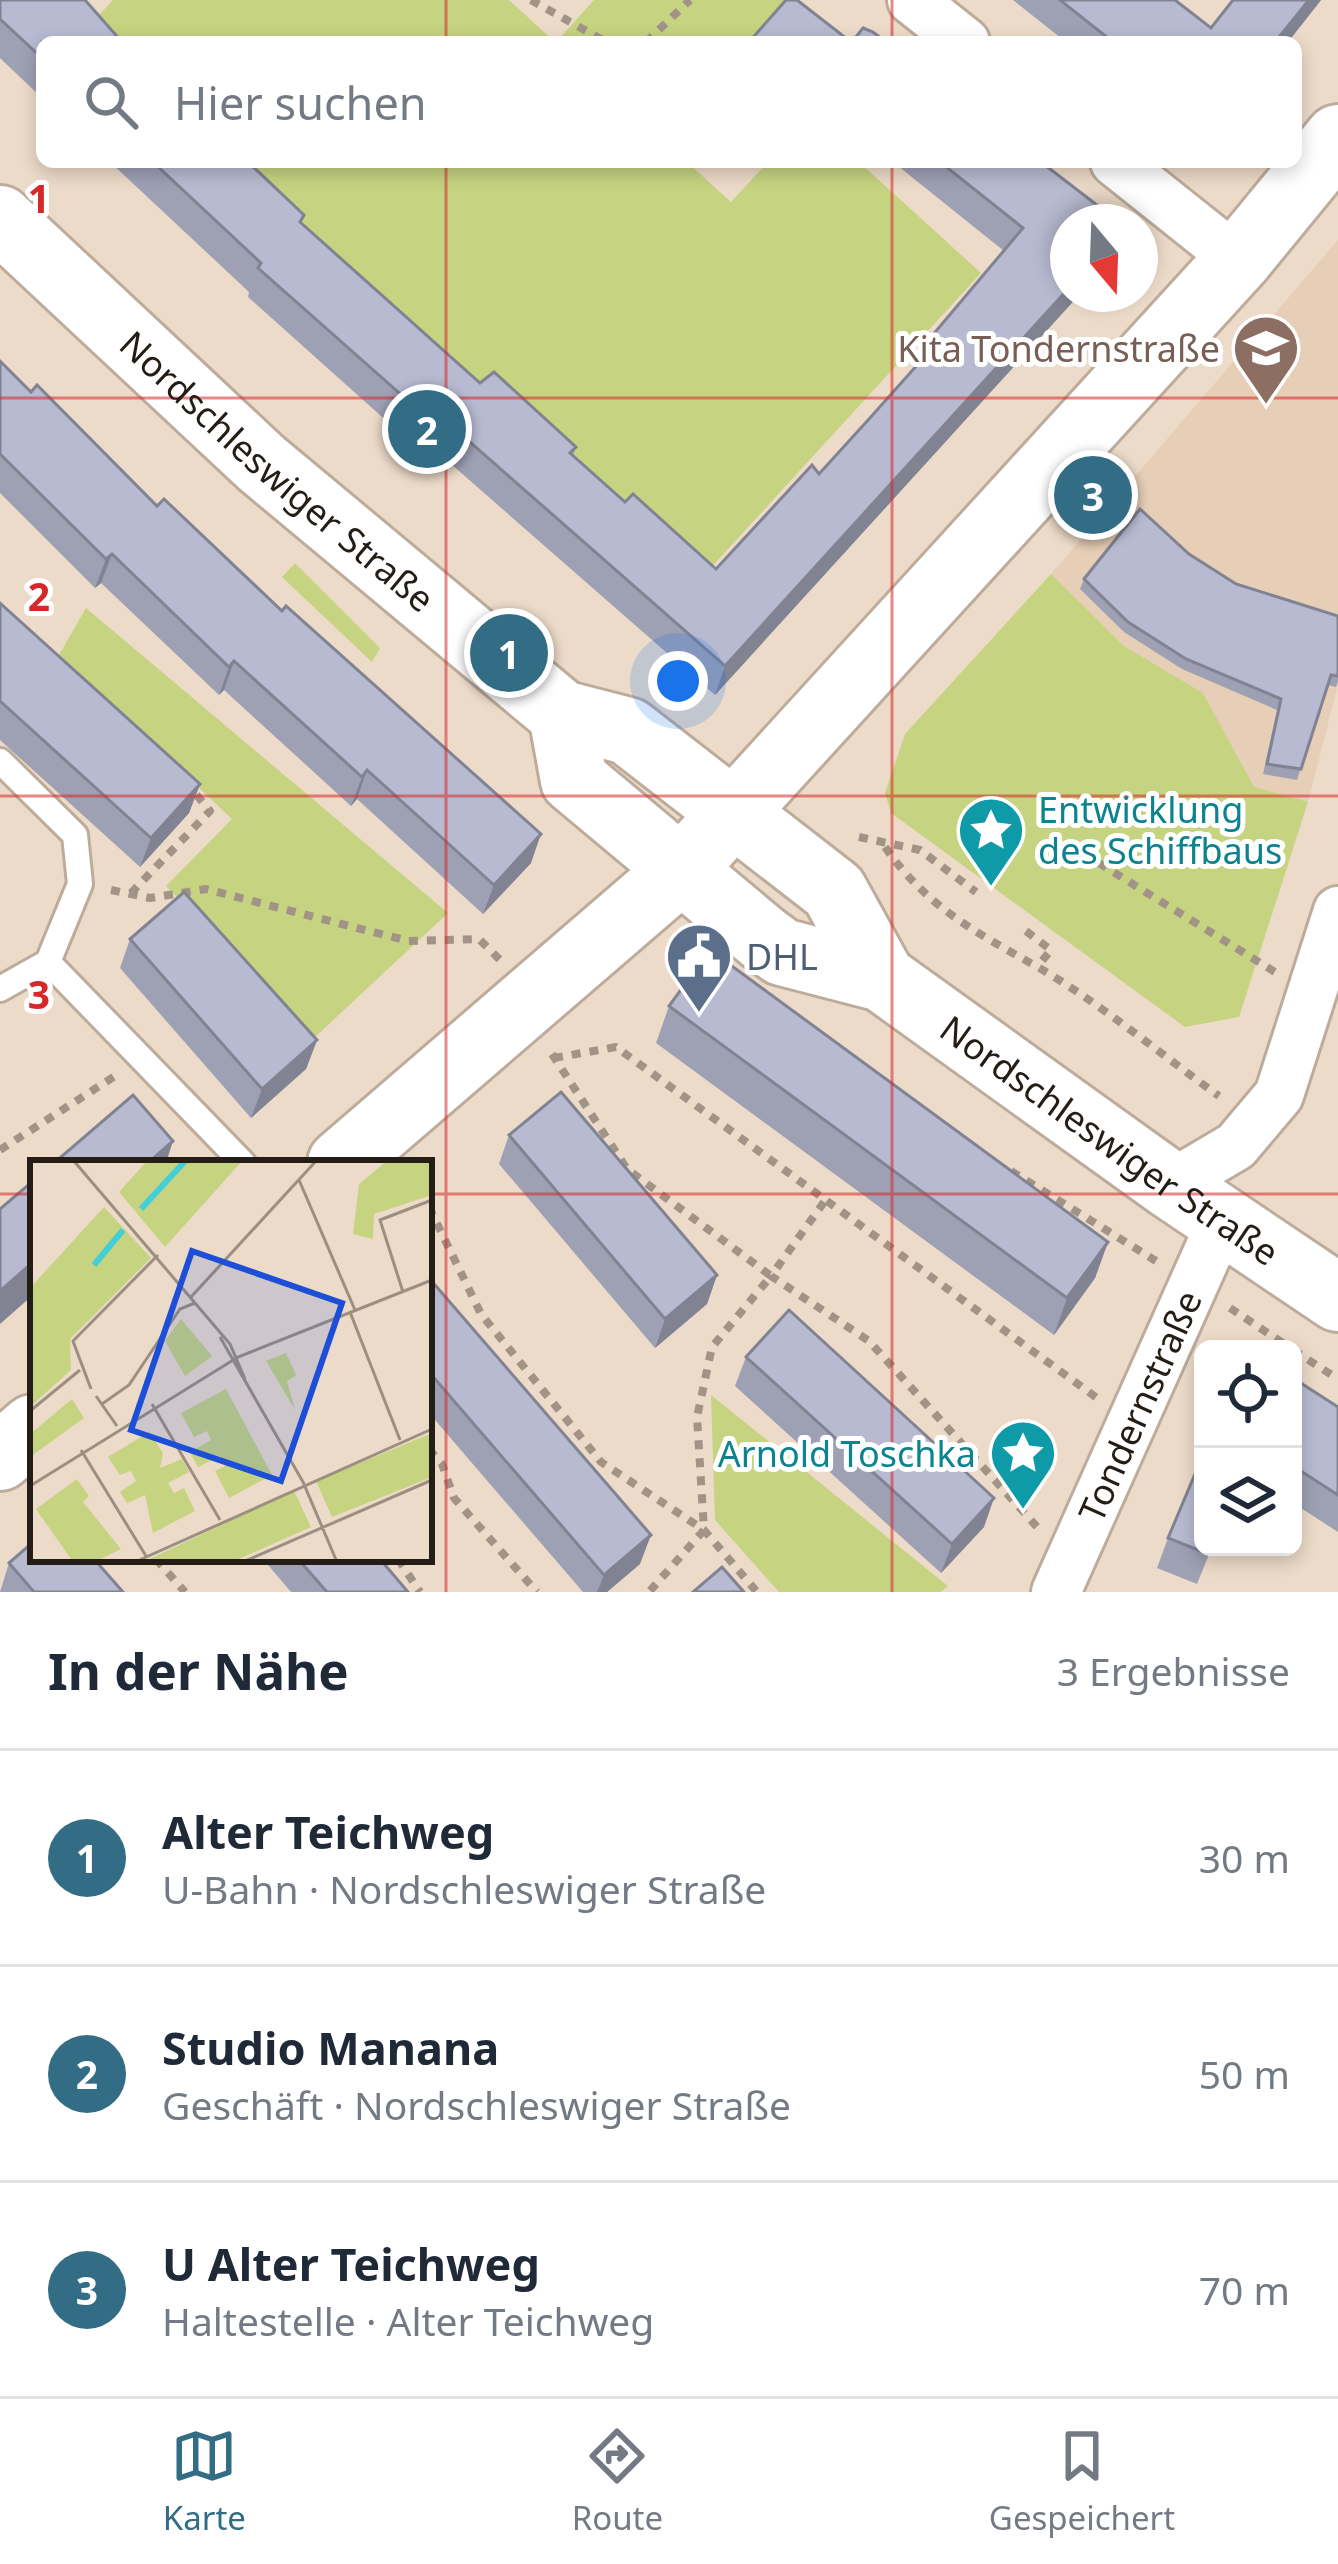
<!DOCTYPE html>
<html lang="de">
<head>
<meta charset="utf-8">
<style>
	:root { --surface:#fff; --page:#f6f6f7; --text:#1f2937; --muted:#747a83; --line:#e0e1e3; --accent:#326d85 }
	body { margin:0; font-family:"Noto Sans",sans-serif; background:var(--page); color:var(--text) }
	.controls { position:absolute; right:36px; bottom:36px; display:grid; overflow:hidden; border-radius:18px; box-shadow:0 6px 18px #0003 }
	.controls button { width:108px; height:108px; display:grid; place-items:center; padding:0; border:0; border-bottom:3px solid var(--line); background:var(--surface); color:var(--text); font:60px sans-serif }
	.compass { position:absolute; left:1050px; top:204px; width:108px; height:108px; border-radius:50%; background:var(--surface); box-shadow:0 6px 18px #0003; rotate:161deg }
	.you { position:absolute; left:678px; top:681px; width:42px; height:42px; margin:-30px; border:9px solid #fff; border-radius:50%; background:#1a73e8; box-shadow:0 0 0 18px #1a73e833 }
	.badge { display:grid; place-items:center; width:78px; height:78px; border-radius:50%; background:var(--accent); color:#fff; font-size:39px; font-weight:700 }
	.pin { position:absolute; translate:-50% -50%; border:6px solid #fff; box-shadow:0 3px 12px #0006 }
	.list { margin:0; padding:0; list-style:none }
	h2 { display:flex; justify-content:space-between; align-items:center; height:156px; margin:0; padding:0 48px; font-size:51px }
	h2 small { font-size:39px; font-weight:400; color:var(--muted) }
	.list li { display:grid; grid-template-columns:78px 1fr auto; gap:36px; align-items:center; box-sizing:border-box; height:216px; padding:0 48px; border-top:3px solid var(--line) }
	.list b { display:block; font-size:45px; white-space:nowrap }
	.list p { margin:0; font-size:39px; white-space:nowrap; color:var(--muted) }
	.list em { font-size:39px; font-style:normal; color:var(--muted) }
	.icon { flex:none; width:66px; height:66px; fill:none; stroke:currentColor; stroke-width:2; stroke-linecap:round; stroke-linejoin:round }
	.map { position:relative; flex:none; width:1338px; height:1592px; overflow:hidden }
	.search { position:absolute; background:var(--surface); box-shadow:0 6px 18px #0003; left:36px; right:36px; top:36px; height:132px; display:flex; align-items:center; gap:30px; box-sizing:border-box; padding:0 42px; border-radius:18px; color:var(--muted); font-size:45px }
	.sheet { height:804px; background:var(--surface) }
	nav { display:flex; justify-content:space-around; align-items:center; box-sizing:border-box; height:168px; border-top:3px solid var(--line); background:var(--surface); font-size:33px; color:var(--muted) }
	nav a { display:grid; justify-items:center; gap:6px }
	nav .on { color:var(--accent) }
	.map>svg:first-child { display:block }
</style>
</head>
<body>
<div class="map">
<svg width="1338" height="1592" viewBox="0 0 1338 1592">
	<rect width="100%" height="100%" fill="#eddbc9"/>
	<!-- built -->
	<path fill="#e6ceb7" d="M 1338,240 L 1338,685 L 1308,802 L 1254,788 L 1203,693 L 1124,646 L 1051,574 Z"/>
	<!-- green -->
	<g fill="#c6d380">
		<path d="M 113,0 L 509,0 L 555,42 L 102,42 L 87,28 Z"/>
		<path d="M 594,0 L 791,0 L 753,42 L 556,42 Z"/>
		<path d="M 233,162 L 687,162 L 731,202 L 768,162 L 859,162 L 981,273 L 694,586 Z"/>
		<path d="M 295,563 L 380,648 L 372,662 L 282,577 Z"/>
		<path d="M 1051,574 L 1124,646 L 1203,693 L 1254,787 L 1308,802 L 1239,1017 L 1185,1027 L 891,813 L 885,793 L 905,734 Z"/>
		<path d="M 86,608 L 448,913 L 314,1038 L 166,886 L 232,819 L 59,655 Z"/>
		<path d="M 711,1395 L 948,1586 L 941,1592 L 779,1592 L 715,1520 Z"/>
	</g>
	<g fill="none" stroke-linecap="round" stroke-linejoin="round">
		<!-- lane casing -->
		<g stroke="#bdac9b" stroke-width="30">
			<g id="lane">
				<path d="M 0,761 L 75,835 L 80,884 L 48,962 L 0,989"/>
				<path d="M 48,962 L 243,1163"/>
			</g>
		</g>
		<!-- street casing -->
		<g stroke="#bdac9b" stroke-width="54">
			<g id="street">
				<path d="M 912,0 L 965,42"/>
				<path d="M 1115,162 L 1238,260"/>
				<path d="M 1170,1185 L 1236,1146 L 1279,1095 L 1338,911"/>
				<path id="s1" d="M 1056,1592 L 1222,1221"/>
			</g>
		</g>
		<!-- secondary casing -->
		<g stroke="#bdac9b" stroke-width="72">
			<g id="secondary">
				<path d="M 341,1163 L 681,870 L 1238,260 L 1338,138"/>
				<path d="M 0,1457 L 33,1428"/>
			</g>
		</g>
		<!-- primary casing -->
		<g stroke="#bdac9b" stroke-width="72">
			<g id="primary">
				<path id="s2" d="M 0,219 L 261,463 L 562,714 L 628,731 L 834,891 L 882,978"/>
				<path id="s3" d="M 562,714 L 574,780 L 763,938 L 782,952 L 882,978 L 1170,1185 L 1338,1298"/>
			</g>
		</g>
		<!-- path -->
		<g stroke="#a19486" stroke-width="8" stroke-dasharray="9 9" stroke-linecap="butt">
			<path d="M 531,0 L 606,42"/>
			<path d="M 646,42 L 690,0"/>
			<path d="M 859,837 L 920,850 L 976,892"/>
			<path d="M 1068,844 L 1275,972"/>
			<path d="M 885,847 C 927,907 975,932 1036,966 C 1100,1003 1159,1053 1219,1096"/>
			<path d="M 111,890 L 150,898 L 206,889 L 408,941 L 479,939 L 500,960"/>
			<path d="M 131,893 L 210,811 L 189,786"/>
			<path d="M 1026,931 L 1051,950 L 1037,967"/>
			<path d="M 552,1054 L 627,1169 L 771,1276 L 712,1347 L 697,1417 L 704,1530 L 649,1592"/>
			<path d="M 554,1058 L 616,1047 L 1097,1398"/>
			<path d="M 0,1150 L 115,1076"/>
			<path d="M 1011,1171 L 1156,1261"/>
			<path d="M 824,1202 L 771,1276 L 869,1341 L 1038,1528"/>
			<path d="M 429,1207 L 481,1314 L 601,1462 L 704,1530 L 757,1592"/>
			<path d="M 1230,1308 L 1292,1349"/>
			<path d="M 1293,1350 L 1338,1379"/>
			<path d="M 429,1449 L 442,1464 L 454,1498 L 537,1592"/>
			<path d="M 156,1559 L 185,1592"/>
			<path d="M 398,1559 L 420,1592"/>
		</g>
		<!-- lane -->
		<use href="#lane" stroke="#fff" stroke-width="24"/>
		<!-- street -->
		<use href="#street" stroke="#fff" stroke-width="48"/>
		<!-- secondary -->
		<use href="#secondary" stroke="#fff" stroke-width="66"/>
		<!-- primary -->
		<use href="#primary" stroke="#fff" stroke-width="66"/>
	</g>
	<!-- wall -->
	<g fill="#9ea0b4">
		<path d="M 0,0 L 42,42 L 42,98 L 0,58 Z"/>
		<path d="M 1013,0 L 1175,0 L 1211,28 L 1321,0 L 1288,42 L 1066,42 Z"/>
		<path d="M 110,162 L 248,162 L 301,223 L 480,383 L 576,447 L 573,455 L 625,502 L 716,569 L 819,474 L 922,359 L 931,337 L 1004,251 L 893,162 L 1041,162 L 1068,294 L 1080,294 L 715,695 L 435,450 L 429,459 L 248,297 L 249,292 Z"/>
		<path d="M 0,361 L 31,392 L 157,506 L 531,863 L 483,914 L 357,799 L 351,806 L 224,690 L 219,695 L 101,583 L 95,588 L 0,493 Z"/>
		<path d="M 1189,554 L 1236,584 L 1338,616 L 1338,681 L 1336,687 L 1328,685 L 1297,780 L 1263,774 L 1277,710 L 1182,669 L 1124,632 L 1080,589 L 1084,579 Z"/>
		<path d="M 0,603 L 200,784 L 189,813 L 140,867 L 0,740 Z"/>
		<path d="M 130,939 L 317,1040 L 306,1069 L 251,1118 L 120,968 Z"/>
		<path d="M 669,1006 L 1108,1242 L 1095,1278 L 1054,1335 L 656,1043 Z"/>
		<path d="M 509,1135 L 717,1275 L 707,1304 L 655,1348 L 499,1164 Z"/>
		<path d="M 429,1278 L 640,1564 L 607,1592 L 583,1592 L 429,1413 Z"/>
		<path d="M 746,1357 L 984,1527 L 941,1573 L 735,1386 Z"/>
		<path d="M 1293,1378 L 1338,1407 L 1338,1532 L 1293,1503 Z"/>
		<path d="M 1168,1538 L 1212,1547 L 1197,1584 L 1157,1568 Z"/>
		<path d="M 263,1559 L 380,1559 L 408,1592 L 291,1592 Z"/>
		<path d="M 9,1563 L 123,1592 L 0,1592 Z"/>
	</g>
	<!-- shaded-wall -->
	<g fill="#818292">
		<path d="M 1309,0 L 1321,0 L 1288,42 L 1275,42 Z"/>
		<path d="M 1068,289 L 1068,294 L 1080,294 L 715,695 L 725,666 Z"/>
		<path d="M 446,421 L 435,450 L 429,459 L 440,429 Z"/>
		<path d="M 112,554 L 101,583 L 95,588 L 106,559 Z"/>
		<path d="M 234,661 L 224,690 L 219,695 L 229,667 Z"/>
		<path d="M 367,770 L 357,799 L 351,806 L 362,777 Z"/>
		<path d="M 200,784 L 189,813 L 140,867 L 151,838 Z"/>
		<path d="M 541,834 L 531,863 L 483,914 L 494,885 Z"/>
		<path d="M 317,1040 L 306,1069 L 251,1118 L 262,1089 Z"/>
		<path d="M 173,1141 L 166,1163 L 148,1163 Z"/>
		<path d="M 1108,1242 L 1095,1278 L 1054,1335 L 1067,1298 Z"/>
		<path d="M 33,1262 L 33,1295 L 0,1324 L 0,1291 Z"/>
		<path d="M 717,1275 L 707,1304 L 655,1348 L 665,1319 Z"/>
		<path d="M 994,1498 L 984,1527 L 941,1573 L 952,1544 Z"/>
		<path d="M 651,1535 L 640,1564 L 607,1592 L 597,1592 L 604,1575 Z"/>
	</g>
	<!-- building -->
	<g fill="#b8bad1" stroke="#818292" stroke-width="3">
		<path d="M 0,0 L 85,0 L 122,42 L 42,42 L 42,58 L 0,19 Z"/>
		<path d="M 786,0 L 797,0 L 851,42 L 749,42 Z"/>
		<path d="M 1060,0 L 1175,0 L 1211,28 L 1233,0 L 1309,0 L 1275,42 L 1113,42 Z"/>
		<path d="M 863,28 L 873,32 L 886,42 L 852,42 Z"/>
		<path d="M 153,162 L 248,162 L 304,215 L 300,222 L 480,383 L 494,372 L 576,447 L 570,453 L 625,502 L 633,494 L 716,569 L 812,465 L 819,474 L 869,419 L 936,344 L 931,337 L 1023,228 L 940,162 L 1041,162 L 1119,222 L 1068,222 L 1068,289 L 725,666 L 446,421 L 440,429 L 258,268 L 261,263 Z"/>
		<path d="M 0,361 L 31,392 L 37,385 L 157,506 L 164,499 L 282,611 L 286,606 L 541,834 L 494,885 L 367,770 L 362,777 L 234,661 L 229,667 L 112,554 L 106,559 L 0,454 Z"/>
		<path d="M 1140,509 L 1189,554 L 1236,584 L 1338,616 L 1338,676 L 1331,675 L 1301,769 L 1267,764 L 1281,699 L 1186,659 L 1128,622 L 1084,579 Z"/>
		<path d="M 0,603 L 200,784 L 151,838 L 0,701 Z"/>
		<path d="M 184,892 L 317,1040 L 262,1089 L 130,939 Z"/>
		<path d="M 710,950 L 1108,1242 L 1067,1298 L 669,1006 Z"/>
		<path d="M 561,1092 L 717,1275 L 665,1319 L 509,1135 Z"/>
		<path d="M 133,1095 L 173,1141 L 148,1163 L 54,1163 Z"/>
		<path d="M 33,1181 L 33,1262 L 0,1291 L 0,1209 Z"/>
		<path d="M 429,1278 L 651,1535 L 604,1575 L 429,1372 Z"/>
		<path d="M 789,1310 L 994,1498 L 952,1544 L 746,1357 Z"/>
		<path d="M 1293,1378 L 1338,1407 L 1338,1495 L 1293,1466 Z"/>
		<path d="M 1203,1455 L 1203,1547 L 1211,1547 L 1208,1554 L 1168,1538 Z"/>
		<path d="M 33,1542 L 33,1559 L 94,1559 L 123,1592 L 34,1592 L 9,1563 Z"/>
		<path d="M 298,1559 L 380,1559 L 408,1592 L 327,1592 Z"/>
		<path d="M 722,1567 L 744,1592 L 693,1592 Z"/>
	</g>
	<!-- grid -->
	<path fill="none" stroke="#d62828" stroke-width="3" stroke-opacity="0.55" d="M 446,0 L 446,42M 892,0 L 892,42M 446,162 L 446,1592M 892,162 L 892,1592M 0,398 L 1338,398M 0,796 L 1338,796M 0,1194 L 33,1194M 429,1194 L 1338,1194"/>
	<!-- icons -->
	<defs>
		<g id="school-pin" transform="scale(3.45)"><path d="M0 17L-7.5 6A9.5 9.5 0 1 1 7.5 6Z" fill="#8d6e63" stroke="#fff"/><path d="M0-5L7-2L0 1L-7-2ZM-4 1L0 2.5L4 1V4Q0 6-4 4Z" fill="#fff"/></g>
		<g id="sight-pin" transform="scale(3.45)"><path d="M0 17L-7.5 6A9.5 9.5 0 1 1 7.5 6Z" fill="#0f9aa8" stroke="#fff"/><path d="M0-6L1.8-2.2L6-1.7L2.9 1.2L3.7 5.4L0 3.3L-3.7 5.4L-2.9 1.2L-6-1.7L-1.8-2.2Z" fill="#fff"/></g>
		<g id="civic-pin" transform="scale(3.45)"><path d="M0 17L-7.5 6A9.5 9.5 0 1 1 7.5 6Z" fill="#5c6f8a" stroke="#fff"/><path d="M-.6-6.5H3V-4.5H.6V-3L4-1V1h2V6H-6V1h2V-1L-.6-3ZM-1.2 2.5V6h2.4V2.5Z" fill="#fff"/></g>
	</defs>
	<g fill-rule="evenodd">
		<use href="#school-pin" x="1266" y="348"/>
		<use href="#sight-pin" x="991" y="830"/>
		<use href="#civic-pin" x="699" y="956"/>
		<use href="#sight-pin" x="1023" y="1453"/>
	</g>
	<g text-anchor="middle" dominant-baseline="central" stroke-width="10" stroke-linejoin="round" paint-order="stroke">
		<!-- education labels -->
		<g font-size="36" fill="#785e54" stroke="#fff" text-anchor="end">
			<text x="1220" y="348">Kita Tondernstraße</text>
		</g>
		<!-- street labels -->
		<g font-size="36" fill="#231d16" stroke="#fff">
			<text stroke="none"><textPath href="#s2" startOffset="375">Nordschleswiger Straße</textPath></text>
			<text stroke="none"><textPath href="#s3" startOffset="720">Nordschleswiger Straße</textPath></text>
			<text stroke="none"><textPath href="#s1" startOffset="204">Tondernstraße</textPath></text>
		</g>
		<!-- culture labels -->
		<g font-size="36" fill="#0d838f" stroke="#fff" text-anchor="start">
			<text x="1038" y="809">Entwicklung<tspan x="1038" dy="41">des Schiffbaus</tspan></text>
			<text x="976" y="1453" text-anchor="end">Arnold Toschka</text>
		</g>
		<!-- service labels -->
		<g font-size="36" fill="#4e5e75" stroke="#fff" text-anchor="start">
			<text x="746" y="956">DHL</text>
		</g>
	</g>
	<!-- overview -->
	<g transform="translate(30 1160)">
		<rect width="402" height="402" fill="#eddbc9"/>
		<path d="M 118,0 L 213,0 L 135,87 L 89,32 ZM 358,0 L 402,0 L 402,35 L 344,54 L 343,79 L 323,74 L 329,24 ZM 74,47 L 121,98 L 40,179 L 41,210 L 0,247 L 0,128 ZM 151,159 L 182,196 L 155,216 L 135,181 ZM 256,193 L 266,215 L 257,221 L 265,250 L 236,201 ZM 196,229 L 242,315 L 199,338 L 185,311 L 195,306 L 190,296 L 168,307 L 160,292 L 181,280 L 177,271 L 164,277 L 151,253 ZM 42,239 L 54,258 L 0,297 L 0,274 ZM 119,272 L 133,293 L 130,308 L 152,299 L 159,312 L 138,323 L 144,333 L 154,328 L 165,351 L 123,373 L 115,335 L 97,343 L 90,332 L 106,321 L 101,311 L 90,315 L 78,297 ZM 402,273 L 402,317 L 302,357 L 286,321 ZM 47,319 L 59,336 L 53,342 L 91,389 L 65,402 L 43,402 L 6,349 ZM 264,331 L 281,367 L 202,402 L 113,402 Z" fill="#c6d380"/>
		<path fill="none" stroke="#43cfd7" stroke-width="6" d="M 111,49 L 156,0M 64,105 L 93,70"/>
		<path fill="none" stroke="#9c8f81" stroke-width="3" d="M 43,0 L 200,184 L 215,219M 269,20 L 325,150M 373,132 L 350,60 L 402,40M 161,137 L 287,0M 320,152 L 370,280M 190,177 L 273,322 L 307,402M 61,229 L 43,181 L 128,95M 66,236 L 87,266M 72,244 L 99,225 L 150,149 L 165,143M 122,244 L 190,360M 0,251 L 50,210M 51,290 L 116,396M 0,326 L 208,197 L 402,120M 105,402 L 402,269M 213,402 L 402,320"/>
		<path fill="#1d4ed8" fill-opacity="0.15" stroke="#1d4ed8" stroke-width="6" d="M 162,91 L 312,143 L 251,321 L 101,270 Z"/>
		<rect width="402" height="402" fill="none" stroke="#231d16" stroke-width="6"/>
	</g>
	<g font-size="39" text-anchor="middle" font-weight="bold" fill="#d62828" stroke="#fff" stroke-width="10" stroke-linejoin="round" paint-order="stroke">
		<text x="39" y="213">1</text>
		<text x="39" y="611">2</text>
		<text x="39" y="1009">3</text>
	</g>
</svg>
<div class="controls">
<button><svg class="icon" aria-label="locate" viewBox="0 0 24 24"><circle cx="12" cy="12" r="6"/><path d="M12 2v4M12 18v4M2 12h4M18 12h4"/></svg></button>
<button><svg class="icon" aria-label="layers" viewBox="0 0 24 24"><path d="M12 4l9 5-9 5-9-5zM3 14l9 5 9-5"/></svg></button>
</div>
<svg class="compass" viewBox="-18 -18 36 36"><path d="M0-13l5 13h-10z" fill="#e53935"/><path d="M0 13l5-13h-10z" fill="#747a83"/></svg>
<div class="you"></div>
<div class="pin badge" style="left:509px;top:653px">1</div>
<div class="pin badge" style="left:427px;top:429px">2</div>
<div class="pin badge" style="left:1093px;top:495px">3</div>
<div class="search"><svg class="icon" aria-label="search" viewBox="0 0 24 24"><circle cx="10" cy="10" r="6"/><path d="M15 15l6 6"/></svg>Hier suchen</div>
</div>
<section class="sheet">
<h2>In der Nähe<small>3 Ergebnisse</small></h2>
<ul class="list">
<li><span class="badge">1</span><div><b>Alter Teichweg</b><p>U-Bahn · Nordschleswiger Straße</p></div><em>30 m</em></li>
<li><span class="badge">2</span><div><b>Studio Manana</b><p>Geschäft · Nordschleswiger Straße</p></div><em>50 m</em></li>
<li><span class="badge">3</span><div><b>U Alter Teichweg</b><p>Haltestelle · Alter Teichweg</p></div><em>70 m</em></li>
</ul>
</section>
<nav>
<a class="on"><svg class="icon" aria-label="map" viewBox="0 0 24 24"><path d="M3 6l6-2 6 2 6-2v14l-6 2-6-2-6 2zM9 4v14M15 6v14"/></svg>Karte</a>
<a><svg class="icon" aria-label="directions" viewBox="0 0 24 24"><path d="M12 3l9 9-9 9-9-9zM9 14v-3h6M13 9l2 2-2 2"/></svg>Route</a>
<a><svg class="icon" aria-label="saved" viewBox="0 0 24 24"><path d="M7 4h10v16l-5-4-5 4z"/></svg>Gespeichert</a>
</nav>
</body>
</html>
